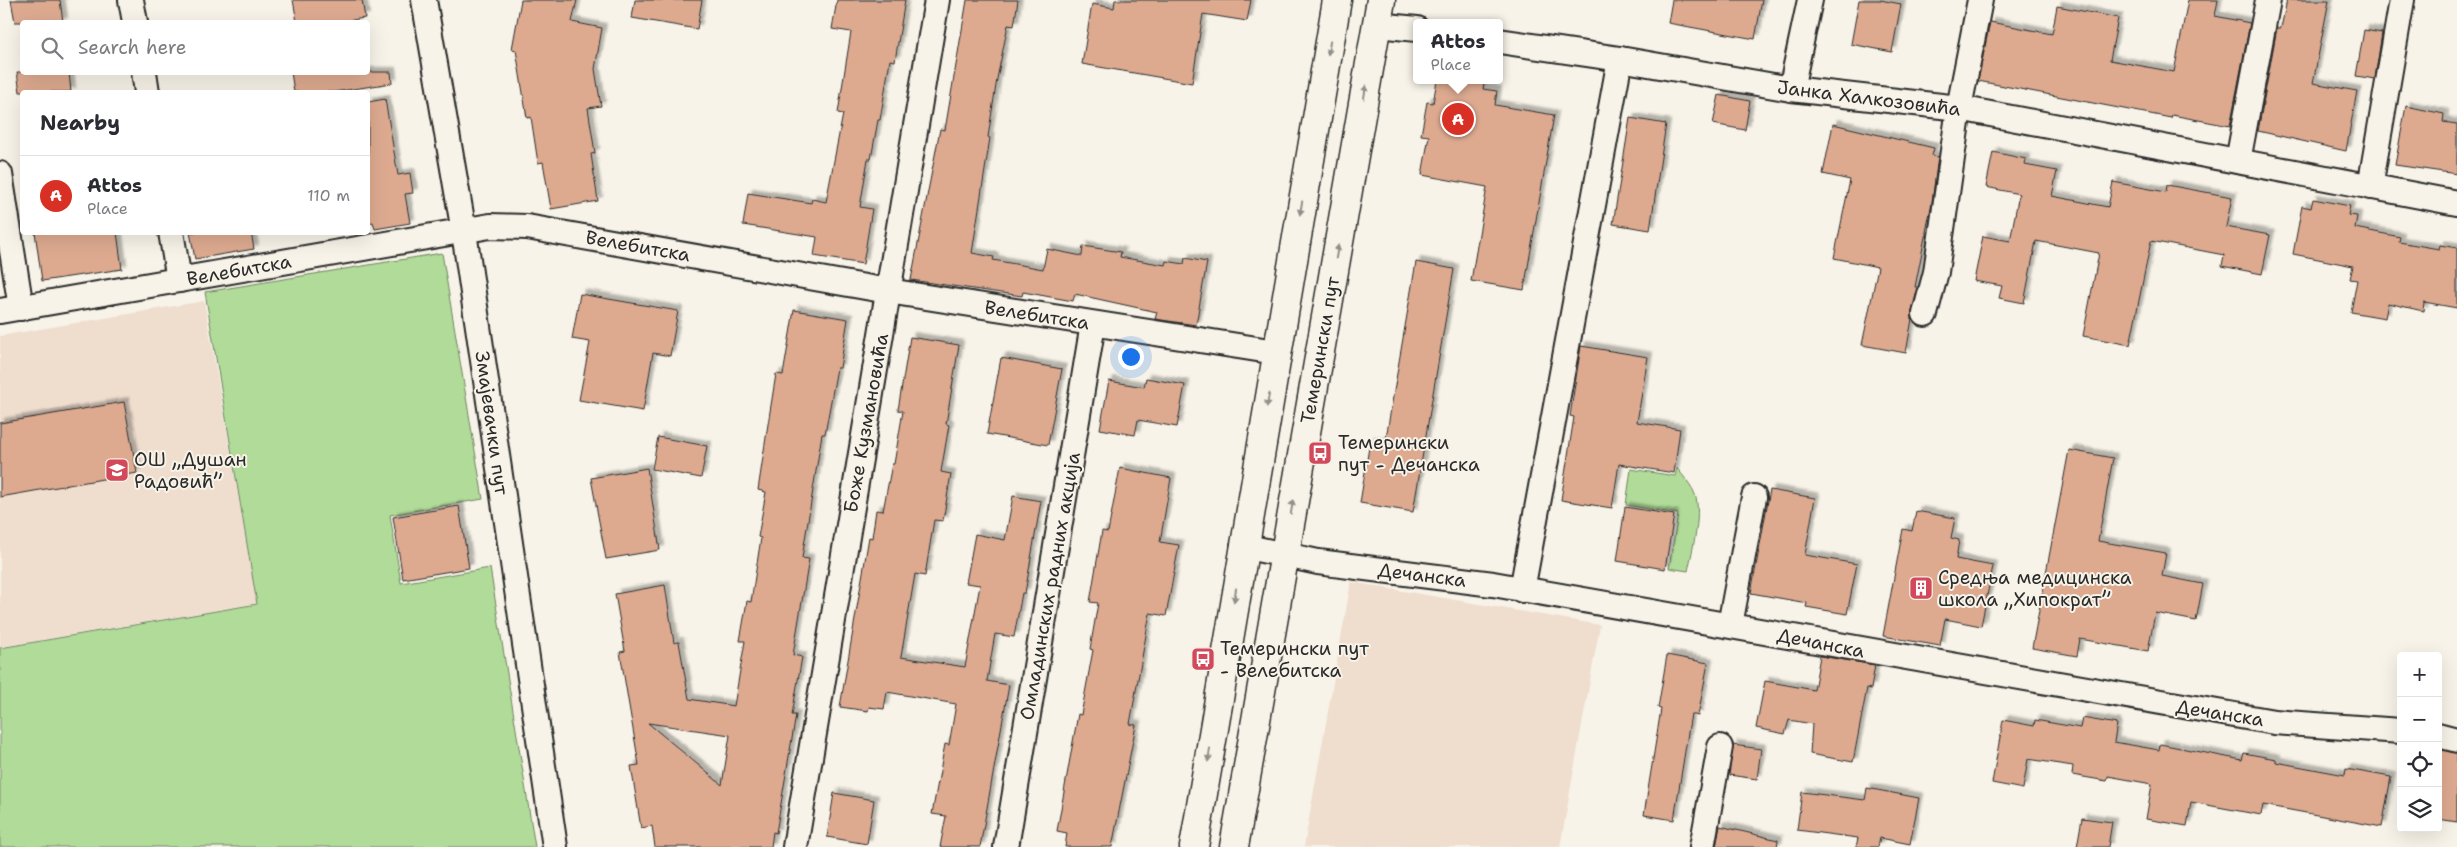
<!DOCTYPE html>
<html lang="en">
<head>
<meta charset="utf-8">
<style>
	:root { --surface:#fff; --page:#f7f7f7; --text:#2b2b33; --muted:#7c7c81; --line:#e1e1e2; --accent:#d93025 }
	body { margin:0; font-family:"Shantell Sans",sans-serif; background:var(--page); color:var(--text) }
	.controls { position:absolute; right:15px; bottom:15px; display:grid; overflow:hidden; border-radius:5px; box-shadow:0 5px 20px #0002 }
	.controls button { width:45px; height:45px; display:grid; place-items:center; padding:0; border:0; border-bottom:1px solid var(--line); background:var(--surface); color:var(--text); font:25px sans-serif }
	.you { position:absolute; left:1130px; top:356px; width:18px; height:18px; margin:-12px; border:4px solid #fff; border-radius:50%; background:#1a73e8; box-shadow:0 0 0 8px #1a73e833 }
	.badge { display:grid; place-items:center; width:32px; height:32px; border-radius:50%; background:var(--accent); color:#fff; font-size:16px; font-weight:700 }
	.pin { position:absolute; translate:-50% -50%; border:2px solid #fff; box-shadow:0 1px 5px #0006 }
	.popup { position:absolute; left:1413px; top:19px; width:90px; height:65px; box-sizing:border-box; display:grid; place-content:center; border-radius:5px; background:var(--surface); filter:drop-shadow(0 1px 4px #0005); font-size:16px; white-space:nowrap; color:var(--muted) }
	.popup b { font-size:19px; color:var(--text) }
	.popup::after { content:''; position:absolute; left:50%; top:100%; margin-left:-10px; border:10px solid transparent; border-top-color:var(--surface) }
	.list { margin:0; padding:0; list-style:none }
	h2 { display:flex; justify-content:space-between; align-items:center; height:65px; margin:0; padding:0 20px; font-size:21px }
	h2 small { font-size:16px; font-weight:400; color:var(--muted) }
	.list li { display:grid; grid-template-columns:32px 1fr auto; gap:15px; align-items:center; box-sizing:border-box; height:80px; padding:0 20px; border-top:1px solid var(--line) }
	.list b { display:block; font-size:19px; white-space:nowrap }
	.list p { margin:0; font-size:16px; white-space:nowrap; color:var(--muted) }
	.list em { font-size:16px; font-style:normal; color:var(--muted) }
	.icon { flex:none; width:28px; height:28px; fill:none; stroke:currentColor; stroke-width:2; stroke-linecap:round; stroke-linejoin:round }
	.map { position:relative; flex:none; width:2457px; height:847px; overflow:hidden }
	.search { position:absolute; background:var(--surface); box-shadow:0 5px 20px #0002; left:20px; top:20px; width:350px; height:55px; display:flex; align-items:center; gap:12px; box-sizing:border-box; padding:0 18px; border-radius:5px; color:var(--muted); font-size:19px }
	.panel { position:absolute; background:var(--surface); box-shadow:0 5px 20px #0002; left:20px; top:90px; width:350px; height:145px; border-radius:5px }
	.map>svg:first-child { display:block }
</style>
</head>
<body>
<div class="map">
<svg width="2457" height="847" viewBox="0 0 2457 847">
	<defs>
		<filter id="shadow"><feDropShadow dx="4.5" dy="-4.5" stdDeviation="1" flood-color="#0004"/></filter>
	</defs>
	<rect width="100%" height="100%" fill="#f7f3e8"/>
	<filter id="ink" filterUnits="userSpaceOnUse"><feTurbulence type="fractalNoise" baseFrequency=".02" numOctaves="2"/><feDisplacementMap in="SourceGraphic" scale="10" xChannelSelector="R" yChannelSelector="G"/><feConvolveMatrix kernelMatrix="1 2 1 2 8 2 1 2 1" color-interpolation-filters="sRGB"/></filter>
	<g filter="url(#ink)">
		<!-- built -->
		<g fill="#efddce">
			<path d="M 204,301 L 257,603 L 0,647 L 0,336 Z"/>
			<path d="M 1351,582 L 1600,625 L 1560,847 L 1304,847 Z"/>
		</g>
		<!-- green -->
		<g fill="#b1db98" stroke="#6e8362">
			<path d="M 442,253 L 483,499 L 390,515 L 401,583 L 490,568 L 535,847 L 0,847 L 0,648 L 257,604 L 205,292 Z"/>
			<path d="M 1677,468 C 1682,475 1689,482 1693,490 C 1704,510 1692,550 1688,571 L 1669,568 L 1678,514 L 1626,505 L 1631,469 L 1675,476 Z"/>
		</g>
		<!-- building -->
		<g fill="#ddaa90" stroke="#2b2b2b" fill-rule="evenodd" filter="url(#shadow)">
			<path d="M 11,0 L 60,0 L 63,22 L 15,22 Z"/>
			<path d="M 293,0 L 362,0 L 365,18 L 339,22 L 297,22 Z"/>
			<path d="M 521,0 L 577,0 L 572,22 L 602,28 L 595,69 L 601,106 L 588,108 L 595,153 L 591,154 L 598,201 L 551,209 L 543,162 L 538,163 L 531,117 L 527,118 L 516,50 L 512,49 Z"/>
			<path d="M 635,0 L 702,0 L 697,29 L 632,18 Z"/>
			<path d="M 837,0 L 905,0 L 895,61 L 890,60 L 880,120 L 878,120 L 871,159 L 868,159 L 860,207 L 872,209 L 863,264 L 814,256 L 817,237 L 743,225 L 748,193 L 811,203 L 812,199 L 826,202 L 843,114 L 838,113 L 851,32 L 832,29 Z"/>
			<path d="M 967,0 L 1018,0 L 1014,26 L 1008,25 L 997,79 L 988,137 L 990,138 L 972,253 L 994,257 L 993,260 L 1043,269 L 1047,249 L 1082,256 L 1083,246 L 1121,252 L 1120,257 L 1165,265 L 1166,261 L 1184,264 L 1185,258 L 1207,262 L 1196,325 L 1155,319 L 1157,312 L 1075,294 L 1073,301 L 1023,292 L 1022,296 L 911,280 L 940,129 L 945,130 Z"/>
			<path d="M 1115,0 L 1251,0 L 1247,21 L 1203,14 L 1192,83 L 1082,64 L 1092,4 L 1114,8 Z"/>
			<path d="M 1672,0 L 1762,0 L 1755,39 L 1668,23 Z"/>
			<path d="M 1859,0 L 1880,0 L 1901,4 L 1892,52 L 1851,44 Z"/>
			<path d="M 2188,0 L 2218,0 L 2215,16 L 2250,23 L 2230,126 L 2172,115 L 2171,118 L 1978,81 L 1990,22 L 2052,34 L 2057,6 L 2118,18 L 2110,60 L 2174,72 Z"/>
			<path d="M 2287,0 L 2329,0 L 2313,83 L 2357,91 L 2346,151 L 2258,131 L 2277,28 L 2281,28 Z"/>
			<path d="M 2364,30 L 2382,33 L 2375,79 L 2356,76 Z"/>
			<path d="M 17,72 L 69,72 L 71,92 L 20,92 Z"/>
			<path d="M 291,72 L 391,72 L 392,83 L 334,92 L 294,92 Z"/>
			<path d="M 1437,80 L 1485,80 L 1483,89 L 1497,91 L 1495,105 L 1554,115 L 1524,290 L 1471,281 L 1487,187 L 1422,175 L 1429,136 L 1421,135 L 1427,102 L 1433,103 Z"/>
			<path d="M 1719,95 L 1750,101 L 1745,130 L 1713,124 Z"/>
			<path d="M 385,99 L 398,175 L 410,173 L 413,193 L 405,194 L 410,223 L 375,229 L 373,222 L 368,223 L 368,102 Z"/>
			<path d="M 2406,106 L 2444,114 L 2443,122 L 2457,124 L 2457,174 L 2395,165 Z"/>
			<path d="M 1630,118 L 1666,124 L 1650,230 L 1613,224 Z"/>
			<path d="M 1833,124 L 1934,148 L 1932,156 L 1938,157 L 1932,202 L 1915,287 L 1918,287 L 1912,311 L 1912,319 L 1906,353 L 1862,345 L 1878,267 L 1834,258 L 1850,180 L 1823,174 Z"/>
			<path d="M 1993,152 L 2026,159 L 2025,165 L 2057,171 L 2052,196 L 2108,207 L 2113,182 L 2166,192 L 2167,185 L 2232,197 L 2226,227 L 2270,235 L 2262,274 L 2222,266 L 2224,255 L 2151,241 L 2130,345 L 2083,336 L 2099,253 L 2036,241 L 2024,303 L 1999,298 L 2002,286 L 1974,281 L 1983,236 L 2010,241 L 2019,194 L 1986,187 Z"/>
			<path d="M 2313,199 L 2350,206 L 2348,215 L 2357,216 L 2355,228 L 2400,237 L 2399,242 L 2439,249 L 2440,245 L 2457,248 L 2457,308 L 2424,302 L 2423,311 L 2388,303 L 2385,318 L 2351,312 L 2357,280 L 2350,279 L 2353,266 L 2293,254 L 2302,206 L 2311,208 Z"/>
			<path d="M 35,232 L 117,232 L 122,269 L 42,281 Z"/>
			<path d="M 190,232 L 251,232 L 254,249 L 195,259 Z"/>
			<path d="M 1416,262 L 1454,269 L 1413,512 L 1360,503 L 1370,441 L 1385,444 Z"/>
			<path d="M 580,294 L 678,311 L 670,356 L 653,353 L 643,411 L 579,400 L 590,342 L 572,339 Z"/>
			<path d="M 794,310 L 848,319 L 840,368 L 837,368 L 825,434 L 822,434 L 802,558 L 809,559 L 793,655 L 802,657 L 792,715 L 796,715 L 776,833 L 773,832 L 771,847 L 655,847 L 652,826 L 641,828 L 631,766 L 639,765 L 620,652 L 625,651 L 615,594 L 665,585 L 674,643 L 679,642 L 689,699 L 734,706 L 745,641 L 740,641 L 747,601 L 751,602 L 761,538 L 758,537 L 766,492 L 758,490 L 768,424 L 776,374 L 783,375 ZM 648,723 L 730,735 L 722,785 Z"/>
			<path d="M 910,337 L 959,345 L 946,424 L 949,425 L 941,472 L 951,474 L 943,521 L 934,520 L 925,576 L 915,574 L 901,657 L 965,667 L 980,585 L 966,583 L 975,534 L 1005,540 L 1013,496 L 1041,501 L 1025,593 L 1022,593 L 1014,637 L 995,634 L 987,681 L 1009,685 L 980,847 L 940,847 L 946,816 L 932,814 L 945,744 L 949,745 L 956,704 L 887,692 L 884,709 L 869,707 L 868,711 L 840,707 L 869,537 L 872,538 L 876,510 L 883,511 L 892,464 L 894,464 L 903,411 L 898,410 Z"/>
			<path d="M 1581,346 L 1648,357 L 1637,422 L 1680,429 L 1674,473 L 1619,464 L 1612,508 L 1561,500 L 1574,417 L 1570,416 Z"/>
			<path d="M 1001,358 L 1062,369 L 1048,445 L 987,434 Z"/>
			<path d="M 1146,378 L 1185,385 L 1177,427 L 1138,420 L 1135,435 L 1100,429 L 1109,381 L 1144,387 Z"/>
			<path d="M 124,402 L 137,473 L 0,497 L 0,423 Z"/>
			<path d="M 658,437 L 707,446 L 701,478 L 652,469 Z"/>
			<path d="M 2069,450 L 2113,458 L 2098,541 L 2166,553 L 2162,576 L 2203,584 L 2196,621 L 2155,613 L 2148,651 L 2080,639 L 2077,656 L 2032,648 Z"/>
			<path d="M 647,468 L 660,550 L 606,559 L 591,478 Z"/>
			<path d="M 1120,468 L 1171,478 L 1160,542 L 1179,545 L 1166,616 L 1150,613 L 1130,724 L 1136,725 L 1112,847 L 1065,847 L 1067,833 L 1057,831 L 1078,714 L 1081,715 L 1093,650 L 1090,649 L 1098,603 L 1090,602 L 1102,531 L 1108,532 Z"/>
			<path d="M 1770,490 L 1815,498 L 1805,555 L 1857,564 L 1847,614 L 1806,607 L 1807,603 L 1751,593 Z"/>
			<path d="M 459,506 L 469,568 L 403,579 L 393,517 Z"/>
			<path d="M 1625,507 L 1674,515 L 1665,569 L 1617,561 Z"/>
			<path d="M 1916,511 L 1955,518 L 1951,538 L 1959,540 L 1956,559 L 1993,566 L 1981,626 L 1945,619 L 1940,646 L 1883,636 L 1903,529 L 1912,531 Z"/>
			<path d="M 1667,655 L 1708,663 L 1698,716 L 1691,714 L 1674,820 L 1644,815 L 1661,709 L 1658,708 Z"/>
			<path d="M 1820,656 L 1875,665 L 1871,689 L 1867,688 L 1853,762 L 1810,754 L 1812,724 L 1789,720 L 1785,734 L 1756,728 L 1765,681 L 1814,690 Z"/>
			<path d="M 2082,718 L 2117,724 L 2114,742 L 2159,750 L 2160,744 L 2242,760 L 2244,753 L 2276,759 L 2276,762 L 2345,775 L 2346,769 L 2391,777 L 2382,827 L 2263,805 L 2261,815 L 2191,802 L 2187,826 L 2146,819 L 2152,784 L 2108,776 L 2107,781 L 2072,775 L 2073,766 L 2028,759 L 2023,789 L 1992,783 L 2003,720 L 2034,726 L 2035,720 L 2080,728 Z"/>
			<path d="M 1733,745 L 1761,749 L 1757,779 L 1729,775 Z"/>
			<path d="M 2438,749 L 2457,753 L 2457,822 L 2438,819 Z"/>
			<path d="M 1867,788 L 1919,798 L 1910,844 L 1880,838 L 1878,847 L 1856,847 L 1858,838 L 1797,830 L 1802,792 L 1865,800 Z"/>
			<path d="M 834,793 L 874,800 L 867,844 L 827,837 Z"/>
			<path d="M 2082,818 L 2112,822 L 2108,847 L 2077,847 Z"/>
			<path d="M 1720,826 L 1778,840 L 1777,847 L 1716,847 Z"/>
		</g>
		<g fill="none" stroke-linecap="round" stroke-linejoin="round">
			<!-- street casing -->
			<g stroke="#2b2b2b" stroke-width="28">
				<g id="street">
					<path d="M 131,0 L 135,22"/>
					<path d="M 424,0 L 464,232 L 555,847"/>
					<path d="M 1377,25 L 1417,29"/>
					<path d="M 1499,41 L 1620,59 L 1791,89 L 1959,108 L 2457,203"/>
					<path d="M 144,72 L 147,92"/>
					<path d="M 1791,89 L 1810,0"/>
					<path d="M 2238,161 L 2268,0"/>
					<path d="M 0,174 L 21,308"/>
					<path d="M 2370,187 L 2402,0"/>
					<path d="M 171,232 L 179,280"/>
					<path d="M 0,311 L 490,226 L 527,227 L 888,291 L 1276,352"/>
					<path d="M 1925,314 L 1936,272 L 1959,108 L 1980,0"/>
					<path d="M 1243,546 L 1318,562 L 1493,584 L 2274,722 L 2401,731"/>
					<path d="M 1522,590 L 1620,59"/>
					<path d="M 1730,625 L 1754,497"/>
					<path d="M 2438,735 L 2457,740"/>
					<path d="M 795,847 L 937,0"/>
					<path d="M 1006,847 L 1093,324"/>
					<path d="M 1702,847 L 1720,747"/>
				</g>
			</g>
			<!-- secondary casing -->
			<g stroke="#2b2b2b" stroke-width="31">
				<g id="secondary">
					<path d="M 1194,847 L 1337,0"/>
					<path d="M 1234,847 L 1381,0"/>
				</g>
			</g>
			<!-- street -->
			<use href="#street" stroke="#f7f3e8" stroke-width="24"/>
			<!-- secondary -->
			<use href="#secondary" stroke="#f7f3e8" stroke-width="28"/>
		</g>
		<!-- one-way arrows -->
		<defs><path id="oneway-solid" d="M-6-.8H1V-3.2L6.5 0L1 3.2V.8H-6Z" transform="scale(1.25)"/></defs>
		<g fill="#918f8a">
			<use href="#oneway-solid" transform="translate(1329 48) rotate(100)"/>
			<use href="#oneway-solid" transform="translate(1365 92) rotate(-80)"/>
			<use href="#oneway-solid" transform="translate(1301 208) rotate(100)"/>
			<use href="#oneway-solid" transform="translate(1337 252) rotate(-80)"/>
			<use href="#oneway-solid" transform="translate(1268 400) rotate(100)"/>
			<use href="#oneway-solid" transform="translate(1292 507) rotate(-80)"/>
			<use href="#oneway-solid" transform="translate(1235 595) rotate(99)"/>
			<use href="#oneway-solid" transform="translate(1209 755) rotate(99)"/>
		</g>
	</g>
	<!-- icons -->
	<defs>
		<g id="bus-square" transform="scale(1.25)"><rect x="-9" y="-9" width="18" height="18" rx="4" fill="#d1495b" stroke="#f7f3e8"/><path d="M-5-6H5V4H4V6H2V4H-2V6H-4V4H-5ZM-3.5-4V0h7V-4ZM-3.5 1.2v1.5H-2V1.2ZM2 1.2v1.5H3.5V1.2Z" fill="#fff"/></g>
		<g id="school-square" transform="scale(1.25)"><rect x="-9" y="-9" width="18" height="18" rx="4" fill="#d1495b" stroke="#f7f3e8"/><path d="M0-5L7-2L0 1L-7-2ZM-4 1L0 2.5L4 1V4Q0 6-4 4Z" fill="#fff"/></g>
		<g id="building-square" transform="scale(1.25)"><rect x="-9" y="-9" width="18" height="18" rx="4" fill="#d1495b" stroke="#f7f3e8"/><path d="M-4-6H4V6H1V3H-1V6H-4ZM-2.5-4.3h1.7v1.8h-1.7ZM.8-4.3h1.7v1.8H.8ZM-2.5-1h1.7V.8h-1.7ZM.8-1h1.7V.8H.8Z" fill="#fff"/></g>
	</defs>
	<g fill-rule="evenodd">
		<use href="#bus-square" x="1320" y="453"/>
		<use href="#school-square" x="117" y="470"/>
		<use href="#building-square" x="1921" y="588"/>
		<use href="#bus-square" x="1203" y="659"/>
	</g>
	<g text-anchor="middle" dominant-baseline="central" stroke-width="4" stroke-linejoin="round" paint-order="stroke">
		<!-- street labels -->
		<g font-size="19" fill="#2b2b2b" stroke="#f7f3e8">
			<text transform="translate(1869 98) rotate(7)">Јанка Халкозовића</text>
			<text transform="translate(638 246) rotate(10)">Велебитска</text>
			<text transform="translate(239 270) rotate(-10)">Велебитска</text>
			<text transform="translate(1037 315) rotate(9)">Велебитска</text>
			<text transform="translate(1320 350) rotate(-80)">Темерински пут</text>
			<text transform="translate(492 423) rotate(82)">Змајевачки пут</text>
			<text transform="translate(866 423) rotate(-80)">Боже Кузмановића</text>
			<text transform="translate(1422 575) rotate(7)">Дечанска</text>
			<text transform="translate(1050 586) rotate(-80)">Омладинских радних акција</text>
			<text transform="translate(1821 643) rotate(11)">Дечанска</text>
			<text transform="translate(2220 713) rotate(9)">Дечанска</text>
		</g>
		<!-- poi labels -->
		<g font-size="19" fill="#2b2b2b" stroke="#f7f3e8" text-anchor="start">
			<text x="1338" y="442">Темерински<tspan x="1338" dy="22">пут - Дечанска</tspan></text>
			<text x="134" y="459">ОШ „Душан<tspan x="134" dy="22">Радовић”</tspan></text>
			<text x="1938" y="577">Средња медицинска<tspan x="1938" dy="22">школа „Хипократ”</tspan></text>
			<text x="1220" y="648">Темерински пут<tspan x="1220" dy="22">- Велебитска</tspan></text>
		</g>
	</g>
</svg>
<div class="controls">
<button>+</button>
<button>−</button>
<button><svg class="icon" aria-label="locate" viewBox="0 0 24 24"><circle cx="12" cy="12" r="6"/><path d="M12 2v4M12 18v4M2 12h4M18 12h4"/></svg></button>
<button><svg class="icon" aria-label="layers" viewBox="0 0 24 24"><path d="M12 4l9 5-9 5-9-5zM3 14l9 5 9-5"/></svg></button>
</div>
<div class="you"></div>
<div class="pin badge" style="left:1458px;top:119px">A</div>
<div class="popup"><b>Attos</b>Place</div>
<div class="search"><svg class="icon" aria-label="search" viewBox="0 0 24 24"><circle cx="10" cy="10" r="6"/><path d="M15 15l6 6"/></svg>Search here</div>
<section class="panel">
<h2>Nearby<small></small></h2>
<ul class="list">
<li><span class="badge">A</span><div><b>Attos</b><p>Place</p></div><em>110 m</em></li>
</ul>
</section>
</div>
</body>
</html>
